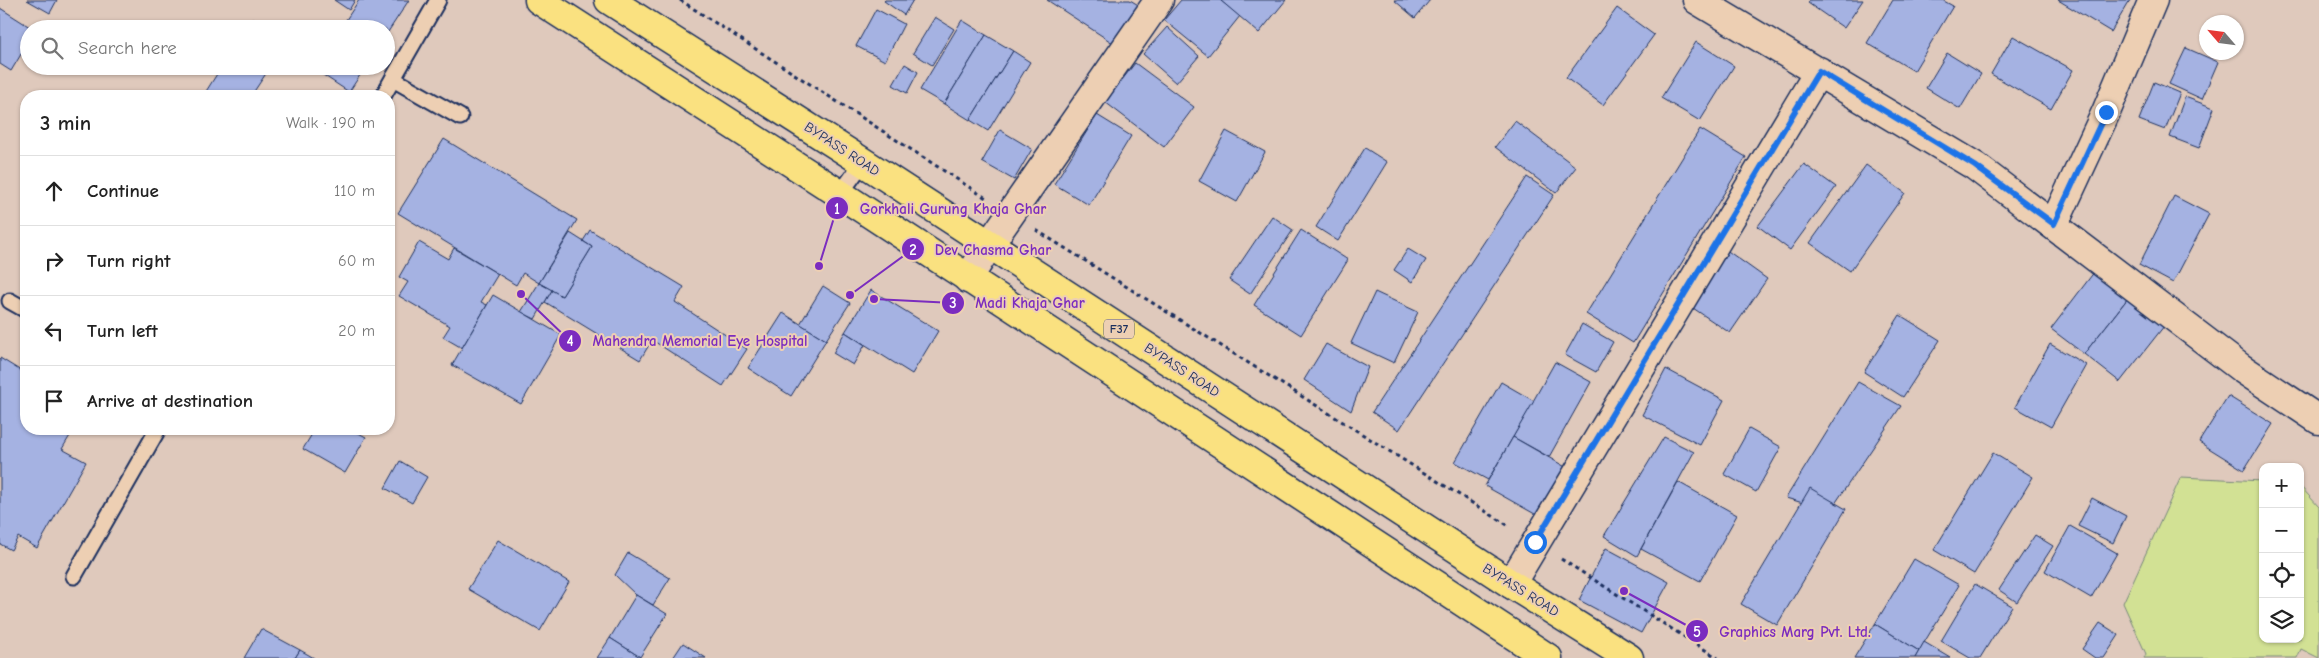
<!DOCTYPE html>
<html lang="en">
<head>
<meta charset="utf-8">
<style>
	:root { --surface:#fff; --page:#f6f6f6; --text:#222; --muted:#767676; --line:#e0e0e0 }
	body { margin:0; font-family:"Comic Neue",sans-serif; background:var(--page); color:var(--text) }
	.controls { position:absolute; right:15px; bottom:15px; display:grid; overflow:hidden; border-radius:10px; box-shadow:0 1px 4px #0004 }
	.controls button { width:45px; height:45px; display:grid; place-items:center; padding:0; border:0; border-bottom:1px solid var(--line); background:var(--surface); color:var(--text); font:25px sans-serif }
	.compass { position:absolute; left:2199px; top:15px; width:45px; height:45px; border-radius:50%; background:var(--surface); box-shadow:0 1px 4px #0004; rotate:298deg }
	.stop { position:absolute; width:15px; height:15px; margin:-11px; border:4px solid #1a73e8; border-radius:50%; background:#fff }
	.stop.end { background:#1a73e8; border-color:#fff; box-shadow:0 1px 5px #0008 }
	.list { margin:0; padding:0; list-style:none }
	h2 { display:flex; justify-content:space-between; align-items:center; height:65px; margin:0; padding:0 20px; font-size:21px }
	h2 small { font-size:16px; font-weight:400; color:var(--muted) }
	.list li { display:grid; grid-template-columns:32px 1fr auto; gap:15px; align-items:center; box-sizing:border-box; height:70px; padding:0 20px; border-top:1px solid var(--line) }
	.list b { display:block; font-size:19px; white-space:nowrap }
	.list em { font-size:16px; font-style:normal; color:var(--muted) }
	.icon { flex:none; width:28px; height:28px; fill:none; stroke:currentColor; stroke-width:2; stroke-linecap:round; stroke-linejoin:round }
	.map { position:relative; flex:none; width:2319px; height:658px; overflow:hidden }
	.search { position:absolute; background:var(--surface); box-shadow:0 1px 4px #0004; left:20px; top:20px; width:375px; height:55px; display:flex; align-items:center; gap:12px; box-sizing:border-box; padding:0 18px; border-radius:28px; color:var(--muted); font-size:19px }
	.panel { position:absolute; background:var(--surface); box-shadow:0 1px 4px #0004; left:20px; top:90px; width:375px; height:345px; border-radius:20px }
	.map>svg:first-child { display:block }
</style>
</head>
<body>
<div class="map">
<svg width="2319" height="658" viewBox="0 0 2319 658">
	<rect width="100%" height="100%" fill="#dfc9bc"/>
	<filter id="ink" filterUnits="userSpaceOnUse"><feTurbulence type="fractalNoise" baseFrequency=".02" numOctaves="2"/><feDisplacementMap in="SourceGraphic" scale="10" xChannelSelector="R" yChannelSelector="G"/><feConvolveMatrix kernelMatrix="1 2 1 2 8 2 1 2 1" color-interpolation-filters="sRGB"/></filter>
	<g filter="url(#ink)">
		<!-- green -->
		<path fill="#d2e194" stroke="#768879" d="M 2181,477 L 2263,481 L 2263,639 L 2300,639 L 2300,486 L 2319,507 L 2319,658 L 2301,649 L 2297,658 L 2144,658 L 2146,654 L 2123,603 Z"/>
		<!-- building -->
		<g fill="#a5b2e2" stroke="#1b2f5e">
			<path d="M 27,0 L 57,0 L 50,13 Z"/>
			<path d="M 334,0 L 355,0 L 349,10 Z"/>
			<path d="M 359,0 L 409,0 L 386,35 L 386,29 L 340,29 Z"/>
			<path d="M 885,0 L 913,0 L 904,15 L 884,1 Z"/>
			<path d="M 1047,0 L 1130,0 L 1140,6 L 1116,45 Z"/>
			<path d="M 1181,0 L 1220,0 L 1240,16 L 1208,56 L 1164,20 Z"/>
			<path d="M 1220,0 L 1286,0 L 1259,33 Z"/>
			<path d="M 1394,0 L 1430,0 L 1415,18 Z"/>
			<path d="M 1810,0 L 1863,0 L 1844,28 L 1808,3 Z"/>
			<path d="M 1893,0 L 1942,0 L 1953,6 L 1914,71 L 1867,43 Z"/>
			<path d="M 2058,0 L 2130,0 L 2111,32 Z"/>
			<path d="M 0,8 L 33,29 L 29,29 L 29,41 L 11,71 L 0,64 Z"/>
			<path d="M 1617,8 L 1654,35 L 1603,105 L 1566,78 Z"/>
			<path d="M 876,9 L 904,24 L 885,61 L 856,46 Z"/>
			<path d="M 935,17 L 954,29 L 932,65 L 913,53 Z"/>
			<path d="M 253,19 L 268,29 L 246,29 Z"/>
			<path d="M 962,20 L 986,35 L 944,104 L 920,90 Z"/>
			<path d="M 1167,27 L 1199,56 L 1176,83 L 1143,54 Z"/>
			<path d="M 986,35 L 1013,51 L 970,120 L 944,104 Z"/>
			<path d="M 2013,36 L 2073,70 L 2051,109 L 1991,74 Z"/>
			<path d="M 1696,42 L 1734,66 L 1700,121 L 1661,98 Z"/>
			<path d="M 2186,48 L 2218,62 L 2202,99 L 2169,84 Z"/>
			<path d="M 1013,51 L 1030,62 L 988,131 L 970,120 Z"/>
			<path d="M 1947,53 L 1981,74 L 1960,109 L 1926,88 Z"/>
			<path d="M 1135,63 L 1194,107 L 1164,147 L 1105,102 Z"/>
			<path d="M 905,64 L 918,72 L 907,93 L 893,85 Z"/>
			<path d="M 222,66 L 271,66 L 251,96 L 210,96 L 205,93 Z"/>
			<path d="M 315,66 L 366,66 L 349,92 L 314,69 Z"/>
			<path d="M 2154,82 L 2180,93 L 2165,130 L 2139,120 Z"/>
			<path d="M 2185,97 L 2214,108 L 2199,148 L 2170,137 Z"/>
			<path d="M 1097,115 L 1131,136 L 1089,205 L 1054,184 Z"/>
			<path d="M 1515,121 L 1576,167 L 1556,193 L 1495,147 Z"/>
			<path d="M 1700,129 L 1746,157 L 1633,343 L 1586,314 Z"/>
			<path d="M 1000,130 L 1032,149 L 1014,180 L 982,162 Z"/>
			<path d="M 1226,131 L 1265,152 L 1237,202 L 1199,181 Z"/>
			<path d="M 444,139 L 577,220 L 539,283 L 523,273 L 516,285 L 398,213 Z"/>
			<path d="M 1365,148 L 1387,162 L 1338,241 L 1316,227 Z"/>
			<path d="M 1804,164 L 1836,187 L 1790,250 L 1758,226 Z"/>
			<path d="M 1866,165 L 1905,193 L 1850,271 L 1810,243 Z"/>
			<path d="M 1527,177 L 1554,195 L 1399,430 L 1372,412 Z"/>
			<path d="M 2174,196 L 2209,214 L 2173,283 L 2139,265 Z"/>
			<path d="M 1272,216 L 1293,230 L 1250,294 L 1229,280 Z"/>
			<path d="M 590,230 L 684,287 L 675,302 L 747,349 L 723,386 L 652,340 L 640,360 L 545,302 L 552,290 L 562,296 L 592,247 L 583,241 Z"/>
			<path d="M 1301,230 L 1348,260 L 1301,335 L 1254,305 Z"/>
			<path d="M 570,233 L 592,247 L 562,296 L 539,283 Z"/>
			<path d="M 419,242 L 448,259 L 454,248 L 498,274 L 481,302 L 487,305 L 462,348 L 443,337 L 450,326 L 399,296 L 408,282 L 399,277 Z"/>
			<path d="M 1408,249 L 1426,260 L 1412,282 L 1394,270 Z"/>
			<path d="M 1725,249 L 1767,279 L 1730,333 L 1687,304 Z"/>
			<path d="M 2098,267 L 2132,293 L 2084,354 L 2051,329 Z"/>
			<path d="M 539,283 L 552,290 L 535,319 L 521,312 Z"/>
			<path d="M 823,286 L 850,303 L 826,340 L 800,324 Z"/>
			<path d="M 871,290 L 938,331 L 912,374 L 845,332 Z"/>
			<path d="M 1375,292 L 1418,312 L 1394,363 L 1351,343 Z"/>
			<path d="M 2132,293 L 2168,321 L 2120,382 L 2084,354 Z"/>
			<path d="M 493,295 L 561,335 L 521,404 L 452,365 Z"/>
			<path d="M 783,313 L 826,340 L 791,396 L 748,368 Z"/>
			<path d="M 1900,315 L 1940,340 L 1903,397 L 1864,372 Z"/>
			<path d="M 1582,324 L 1613,342 L 1596,372 L 1565,355 Z"/>
			<path d="M 845,332 L 865,345 L 853,365 L 833,353 Z"/>
			<path d="M 1326,344 L 1368,367 L 1351,411 L 1304,380 Z"/>
			<path d="M 2050,344 L 2086,365 L 2051,427 L 2015,407 Z"/>
			<path d="M 0,358 L 26,374 L 26,429 L 74,429 L 62,449 L 86,462 L 37,548 L 18,537 L 11,550 L 0,544 Z"/>
			<path d="M 1555,362 L 1591,382 L 1549,457 L 1513,437 Z"/>
			<path d="M 1666,369 L 1724,400 L 1700,445 L 1642,415 Z"/>
			<path d="M 1501,382 L 1534,401 L 1488,480 L 1455,462 Z"/>
			<path d="M 1858,382 L 1901,406 L 1830,511 L 1786,498 Z"/>
			<path d="M 2228,396 L 2273,424 L 2244,470 L 2199,442 Z"/>
			<path d="M 315,429 L 351,429 L 366,437 L 345,473 L 303,449 Z"/>
			<path d="M 1749,429 L 1781,447 L 1756,492 L 1724,474 Z"/>
			<path d="M 1513,437 L 1569,469 L 1542,518 L 1485,486 Z"/>
			<path d="M 1664,437 L 1694,452 L 1637,556 L 1604,536 Z"/>
			<path d="M 1993,453 L 2033,477 L 1974,574 L 1934,550 Z"/>
			<path d="M 400,461 L 427,477 L 412,503 L 385,488 Z"/>
			<path d="M 1678,482 L 1737,515 L 1700,581 L 1641,549 Z"/>
			<path d="M 1810,488 L 1846,509 L 1777,625 L 1741,604 Z"/>
			<path d="M 2092,498 L 2126,516 L 2113,543 L 2078,526 Z"/>
			<path d="M 2070,526 L 2117,553 L 2091,598 L 2045,571 Z"/>
			<path d="M 2035,535 L 2053,546 L 2017,602 L 1999,590 Z"/>
			<path d="M 498,540 L 569,582 L 540,631 L 468,589 Z"/>
			<path d="M 1606,548 L 1669,582 L 1641,633 L 1579,600 Z"/>
			<path d="M 628,553 L 670,578 L 653,605 L 636,595 L 615,575 Z"/>
			<path d="M 1914,559 L 1959,585 L 1919,651 L 1875,624 Z"/>
			<path d="M 1975,584 L 2012,606 L 1980,658 L 1970,658 L 1941,641 Z"/>
			<path d="M 636,595 L 667,614 L 640,657 L 610,638 Z"/>
			<path d="M 2100,623 L 2119,635 L 2104,658 L 2095,658 L 2082,649 Z"/>
			<path d="M 1875,624 L 1919,651 L 1915,658 L 1854,658 Z"/>
			<path d="M 261,629 L 300,650 L 295,658 L 244,658 Z"/>
			<path d="M 610,638 L 640,657 L 639,658 L 597,658 Z"/>
			<path d="M 1924,642 L 1951,658 L 1915,658 Z"/>
			<path d="M 683,643 L 706,658 L 673,658 Z"/>
			<path d="M 300,650 L 314,658 L 295,658 Z"/>
		</g>
		<g fill="none" stroke-linecap="round" stroke-linejoin="round">
			<!-- lane casing -->
			<g stroke="#1b2f5e" stroke-width="19">
				<g id="lane">
					<path d="M 393,79 L 460,117"/>
					<path d="M 383,96 L 438,0"/>
					<path d="M 840,194 L 863,162"/>
					<path d="M 10,301 L 26,310"/>
					<path d="M 74,576 L 158,429"/>
				</g>
			</g>
			<!-- street casing -->
			<g stroke="#1b2f5e" stroke-width="31">
				<g id="street">
					<path d="M 1697,0 L 1975,166 L 2241,368 L 2319,420"/>
					<path d="M 2054,224 L 2106,112 L 2153,0"/>
					<path d="M 968,279 L 989,245 L 1159,0"/>
					<path d="M 1511,584 L 1819,71"/>
				</g>
			</g>
			<!-- highway casing -->
			<g stroke="#1b2f5e" stroke-width="31">
				<g id="highway">
					<path d="M 539,0 L 840,194 L 1548,658"/>
					<path d="M 609,0 L 863,162 L 1511,584 L 1629,658"/>
				</g>
			</g>
			<!-- path -->
			<g stroke="#1b2f5e" stroke-width="3" stroke-dasharray="4 4" stroke-linecap="butt">
				<path d="M 680,0 L 986,198"/>
				<path d="M 1036,230 L 1509,526"/>
				<path d="M 1561,559 L 1718,658"/>
			</g>
			<!-- lane -->
			<use href="#lane" stroke="#edcfb3" stroke-width="15"/>
			<!-- street -->
			<use href="#street" stroke="#edcfb3" stroke-width="28"/>
			<!-- highway -->
			<use href="#highway" stroke="#fae180" stroke-width="28"/>
		</g>
	</g>
	<g fill="none" stroke-linecap="round" stroke-linejoin="round" filter="url(#ink)">
		<!-- route -->
		<path stroke="#1a73e8" stroke-width="6" d="M 1535,542 L 1819,71 L 1975,166 L 2054,224 L 2106,112"/>
	</g>
	<g text-anchor="middle" dominant-baseline="central" stroke-width="4" stroke-linejoin="round" paint-order="stroke">
		<!-- shield labels -->
		<rect fill="#edcfb3" stroke="#5a5f78" stroke-width="1" x="1104" y="319.5" width="30" height="19" rx="4"/>
		<g font-size="12" font-weight="bold" fill="#1b2f5e">
			<text x="1119" y="329">F37</text>
		</g>
		<!-- street labels -->
		<g font-size="14" fill="#1b2f5e" stroke="#edcfb3">
			<text transform="translate(842 149) rotate(33)">BYPASS ROAD</text>
			<text transform="translate(1182 370) rotate(33)">BYPASS ROAD</text>
			<text transform="translate(1521 590) rotate(32)">BYPASS ROAD</text>
		</g>
	</g>
	<!-- callouts -->
	<path fill="none" stroke="#7b2cbf" stroke-width="2" d="M819 266L837 208M850 295L913 249M874 299L953 303M521 294L570 341M1624 591L1697 631"/>
	<g fill="#7b2cbf" stroke="#edcfb3" stroke-width="2">
		<circle cx="819" cy="266" r="5"/>
		<circle cx="850" cy="295" r="5"/>
		<circle cx="874" cy="299" r="5"/>
		<circle cx="521" cy="294" r="5"/>
		<circle cx="1624" cy="591" r="5"/>
		<circle cx="837" cy="208" r="12"/>
		<circle cx="913" cy="249" r="12"/>
		<circle cx="953" cy="303" r="12"/>
		<circle cx="570" cy="341" r="12"/>
		<circle cx="1697" cy="631" r="12"/>
	</g>
	<g font-size="15" text-anchor="middle" font-weight="bold" fill="#fff">
		<text x="837" y="214">1</text>
		<text x="913" y="255">2</text>
		<text x="953" y="308">3</text>
		<text x="570" y="346">4</text>
		<text x="1697" y="637">5</text>
	</g>
	<g font-size="15" text-anchor="middle" font-weight="bold" fill="#7b2cbf" stroke="#edcfb3" stroke-width="4" stroke-linejoin="round" paint-order="stroke">
		<text x="953" y="214">Gorkhali Gurung Khaja Ghar</text>
		<text x="993" y="255">Dev Chasma Ghar</text>
		<text x="1030" y="308">Madi Khaja Ghar</text>
		<text x="700" y="346">Mahendra Memorial Eye Hospital</text>
		<text x="1795" y="637">Graphics Marg Pvt. Ltd.</text>
	</g>
</svg>
<div class="controls">
<button>+</button>
<button>−</button>
<button><svg class="icon" aria-label="locate" viewBox="0 0 24 24"><circle cx="12" cy="12" r="6"/><path d="M12 2v4M12 18v4M2 12h4M18 12h4"/></svg></button>
<button><svg class="icon" aria-label="layers" viewBox="0 0 24 24"><path d="M12 4l9 5-9 5-9-5zM3 14l9 5 9-5"/></svg></button>
</div>
<svg class="compass" viewBox="-18 -18 36 36"><path d="M0-13l5 13h-10z" fill="#e53935"/><path d="M0 13l5-13h-10z" fill="#767676"/></svg>
<div class="stop" style="left:1535px;top:542px"></div>
<div class="stop end" style="left:2106px;top:112px"></div>
<div class="search"><svg class="icon" aria-label="search" viewBox="0 0 24 24"><circle cx="10" cy="10" r="6"/><path d="M15 15l6 6"/></svg>Search here</div>
<section class="panel">
<h2>3 min<small>Walk · 190 m</small></h2>
<ul class="list">
<li><svg class="icon" aria-label="ahead" viewBox="0 0 24 24"><path d="M12 20V5M6 11l6-6 6 6"/></svg><div><b>Continue</b></div><em>110 m</em></li>
<li><svg class="icon" aria-label="right" viewBox="0 0 24 24"><path d="M7 20v-9h11M14 6l5 5-5 5"/></svg><div><b>Turn right</b></div><em>60 m</em></li>
<li><svg class="icon" aria-label="left" viewBox="0 0 24 24"><path d="M17 20v-9H6M10 6l-5 5 5 5"/></svg><div><b>Turn left</b></div><em>20 m</em></li>
<li><svg class="icon" aria-label="arrive" viewBox="0 0 24 24"><path d="M6 21V4h12l-3 4 3 4H6"/></svg><div><b>Arrive at destination</b></div></li>
</ul>
</section>
</div>
</body>
</html>
